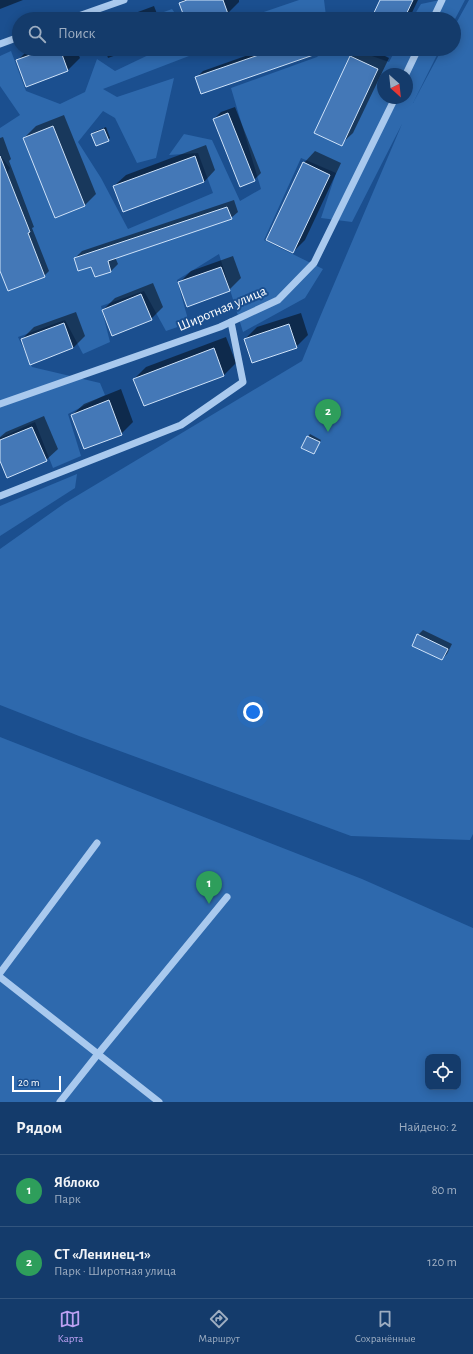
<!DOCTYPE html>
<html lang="ru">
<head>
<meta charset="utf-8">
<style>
	:root { --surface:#143b6b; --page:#1d4271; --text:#f1f3f6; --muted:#9dadc1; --line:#33557e; --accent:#bca0f2 }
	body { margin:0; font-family:"Alegreya Sans",sans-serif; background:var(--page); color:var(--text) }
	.controls { position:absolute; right:12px; bottom:12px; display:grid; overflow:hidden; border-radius:8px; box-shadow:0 2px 10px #0003 }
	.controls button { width:36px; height:36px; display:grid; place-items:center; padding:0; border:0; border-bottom:1px solid var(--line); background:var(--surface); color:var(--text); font:20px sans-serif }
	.compass { position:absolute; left:377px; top:68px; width:36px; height:36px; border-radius:50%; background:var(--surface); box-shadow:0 2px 10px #0003; rotate:153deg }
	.scale { position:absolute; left:12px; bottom:10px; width:49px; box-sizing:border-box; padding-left:4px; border:2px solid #fff; border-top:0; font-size:11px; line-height:14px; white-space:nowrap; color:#fff; -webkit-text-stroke:3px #1b4f8f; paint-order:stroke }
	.you { position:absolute; left:253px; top:712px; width:14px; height:14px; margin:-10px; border:3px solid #fff; border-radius:50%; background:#1a73e8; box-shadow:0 0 0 6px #1a73e833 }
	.badge { display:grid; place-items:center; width:26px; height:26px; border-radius:50%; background:var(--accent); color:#fff; font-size:13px; font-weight:700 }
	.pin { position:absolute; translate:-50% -33px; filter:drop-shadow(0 1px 2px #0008) }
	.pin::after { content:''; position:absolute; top:21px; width:14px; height:12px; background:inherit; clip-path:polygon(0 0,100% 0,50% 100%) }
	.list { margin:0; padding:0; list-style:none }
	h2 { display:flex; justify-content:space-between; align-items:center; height:52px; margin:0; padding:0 16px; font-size:17px }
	h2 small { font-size:13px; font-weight:400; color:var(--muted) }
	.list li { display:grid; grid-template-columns:26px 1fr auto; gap:12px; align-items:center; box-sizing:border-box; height:72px; padding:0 16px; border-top:1px solid var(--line) }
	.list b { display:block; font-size:15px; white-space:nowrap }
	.list p { margin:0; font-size:13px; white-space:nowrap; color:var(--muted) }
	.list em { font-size:13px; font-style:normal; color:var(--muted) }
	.icon { flex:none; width:22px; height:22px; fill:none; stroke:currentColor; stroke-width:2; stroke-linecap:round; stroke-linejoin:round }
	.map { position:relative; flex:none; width:473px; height:1102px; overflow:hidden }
	.search { position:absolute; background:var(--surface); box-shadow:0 2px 10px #0003; left:12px; right:12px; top:12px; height:44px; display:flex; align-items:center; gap:10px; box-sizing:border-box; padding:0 14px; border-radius:22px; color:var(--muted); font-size:15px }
	.sheet { height:196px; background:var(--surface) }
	nav { display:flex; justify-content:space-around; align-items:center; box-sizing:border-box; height:56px; border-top:1px solid var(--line); background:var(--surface); font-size:11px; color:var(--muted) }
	nav a { display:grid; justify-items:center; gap:2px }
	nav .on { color:var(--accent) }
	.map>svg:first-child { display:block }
</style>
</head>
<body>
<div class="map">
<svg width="473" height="1102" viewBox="0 0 473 1102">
	<rect width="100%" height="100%" fill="#1b4f8f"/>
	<!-- green -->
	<g fill="#2e69ad" fill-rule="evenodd">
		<path d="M 299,0 L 324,0 L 326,16 L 317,19 L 259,19 L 255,15 Z"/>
		<path d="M 440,0 L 465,0 L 454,21 L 454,19 L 412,19 L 421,4 Z"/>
		<path d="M 469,0 L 473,0 L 473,834 L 470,840 L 351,836 L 79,736 L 0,705 L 0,549 L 65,503 L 302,361 L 320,317 L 402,124 L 352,222 L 321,218 L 336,173 L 301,158 L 264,240 L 323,269 L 305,298 L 243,332 L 219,254 L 177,280 L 189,323 L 166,331 L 144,291 L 101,306 L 110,342 L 83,354 L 65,320 L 18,337 L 32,367 L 100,383 L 105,395 L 68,414 L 81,456 L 53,468 L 35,422 L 0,438 L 0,186 L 10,168 L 0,155 L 0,128 L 20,115 L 0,86 L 0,56 L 11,51 L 26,91 L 60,104 L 85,92 L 97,59 L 115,71 L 161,49 L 200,49 L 202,51 L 103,89 L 117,97 L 174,78 L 156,158 L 137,163 L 115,118 L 103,111 L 78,142 L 101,178 L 128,229 L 213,193 L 198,153 L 169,155 L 184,134 L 212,140 L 240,201 L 261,189 L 231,88 L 317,57 L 326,49 L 352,49 L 389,62 L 396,49 L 440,49 L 413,103 L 442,49 L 454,49 L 454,27 ZM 383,74 L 407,74 L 407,98 L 383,98 Z"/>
		<path d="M 172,9 L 179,19 L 154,19 L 153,16 Z"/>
		<path d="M 77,474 L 75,488 L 0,536 L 0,506 Z"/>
		<path d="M 0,737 L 362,879 L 473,928 L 473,1102 L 0,1102 ZM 428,1057 L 458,1057 L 458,1087 L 428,1087 Z"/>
	</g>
	<!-- shadow -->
	<g fill="#0007">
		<path d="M 0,0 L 23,0 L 0,9 Z"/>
		<path d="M 184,0 L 239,0 L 239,2 L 228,13 L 212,19 L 186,19 L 180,3 Z"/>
		<path d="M 381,0 L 418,0 L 409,19 L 372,19 Z"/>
		<path d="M 154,6 L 159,19 L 119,19 Z"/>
		<path d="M 29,49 L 76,49 L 80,58 L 68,70 L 27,86 L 17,61 Z"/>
		<path d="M 105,49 L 133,49 L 108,58 Z"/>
		<path d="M 265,49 L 316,49 L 196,78 L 203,71 Z"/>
		<path d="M 359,49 L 371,49 L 389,58 L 353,133 L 341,144 L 351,57 Z"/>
		<path d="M 235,107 L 261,173 L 254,180 L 214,119 L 221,112 Z"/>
		<path d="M 64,115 L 96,194 L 84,206 L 24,138 L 36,126 Z"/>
		<path d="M 106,127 L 110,138 L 108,140 L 92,134 L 94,132 Z"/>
		<path d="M 3,137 L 11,159 L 9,161 L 34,227 L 32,228 L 49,271 L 44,276 L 0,268 L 0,138 Z"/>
		<path d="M 206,145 L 215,170 L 204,182 L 114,186 L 126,175 Z"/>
		<path d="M 315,151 L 341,163 L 305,240 L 293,252 L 304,163 Z"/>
		<path d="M 234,200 L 238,212 L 231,218 L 115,257 L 118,264 L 111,271 L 95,276 L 92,265 L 75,258 L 82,251 Z"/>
		<path d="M 233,256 L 241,278 L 229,290 L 179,283 L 191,271 Z"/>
		<path d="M 153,283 L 163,307 L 151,319 L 103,310 L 115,298 Z"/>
		<path d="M 76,312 L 85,336 L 73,348 L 22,339 L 34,327 Z"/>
		<path d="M 301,313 L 308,335 L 296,347 L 245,339 L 257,327 Z"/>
		<path d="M 226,337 L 236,363 L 224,375 L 144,405 L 134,379 L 146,367 Z"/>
		<path d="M 121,389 L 133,422 L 121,434 L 72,415 L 84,404 Z"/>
		<path d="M 44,416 L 58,449 L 46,460 L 0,458 L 0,437 L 6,432 Z"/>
		<path d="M 310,434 L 321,440 L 314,453 L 308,437 Z"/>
		<path d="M 423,630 L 452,644 L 447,654 L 442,659 L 418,635 Z"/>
	</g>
	<!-- building -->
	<g fill="#4478b7" stroke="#cfe3fa">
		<path d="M 187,0 L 223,0 L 228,14 L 215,19 L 185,19 L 179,3 Z"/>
		<path d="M 380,0 L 413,0 L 404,19 L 371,19 Z"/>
		<path d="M 47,49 L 60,49 L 68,71 L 26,87 L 16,60 Z"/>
		<path d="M 276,49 L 325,49 L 325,51 L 201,94 L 195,77 Z"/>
		<path d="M 350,56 L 378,69 L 342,146 L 314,133 Z"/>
		<path d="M 228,113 L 255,181 L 240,187 L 213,119 Z"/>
		<path d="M 53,126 L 85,206 L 55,218 L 23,138 Z"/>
		<path d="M 104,129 L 109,141 L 96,146 L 91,134 Z"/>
		<path d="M 0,156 L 30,232 L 28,233 L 45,277 L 8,291 L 0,271 Z"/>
		<path d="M 195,156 L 204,182 L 123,212 L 113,186 Z"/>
		<path d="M 303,162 L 330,175 L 293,253 L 266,240 Z"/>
		<path d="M 227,207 L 232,219 L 108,261 L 111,272 L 95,277 L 91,267 L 78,271 L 74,258 Z"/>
		<path d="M 221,267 L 230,291 L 187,307 L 178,282 Z"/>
		<path d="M 141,294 L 152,320 L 112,336 L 102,310 Z"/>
		<path d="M 64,323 L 73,348 L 30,365 L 21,339 Z"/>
		<path d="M 289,324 L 297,348 L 252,363 L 244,339 Z"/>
		<path d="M 214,348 L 224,376 L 144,406 L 133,379 Z"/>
		<path d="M 109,400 L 122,435 L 84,449 L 71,415 Z"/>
		<path d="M 32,427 L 47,461 L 7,478 L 0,461 L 0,440 Z"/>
		<path d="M 307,436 L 320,442 L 314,454 L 301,448 Z"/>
		<path d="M 417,634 L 448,649 L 442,660 L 412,646 Z"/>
	</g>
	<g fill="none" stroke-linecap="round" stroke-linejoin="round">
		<!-- minor -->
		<g stroke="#a9c9ee" stroke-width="7">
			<path d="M 70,19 L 124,0"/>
			<path d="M 433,19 L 442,0"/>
			<path d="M 0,44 L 19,37"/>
			<path d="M 406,74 L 418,49"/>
			<path d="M 0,404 L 220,327 L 278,300 L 314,263 L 395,98"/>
			<path d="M 0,496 L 181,425 L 243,382 L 231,322"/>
			<path d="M 0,973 L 97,843"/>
			<path d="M 0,977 L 159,1102"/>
			<path d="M 60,1102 L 98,1054 L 227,897"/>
		</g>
	</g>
	<g text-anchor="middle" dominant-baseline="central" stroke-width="4" stroke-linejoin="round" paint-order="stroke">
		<!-- street labels -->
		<g font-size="14" fill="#fff" stroke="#1b4f8f">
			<text transform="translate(222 309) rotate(-23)">Широтная улица</text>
		</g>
	</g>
</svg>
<div class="controls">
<button><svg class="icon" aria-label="locate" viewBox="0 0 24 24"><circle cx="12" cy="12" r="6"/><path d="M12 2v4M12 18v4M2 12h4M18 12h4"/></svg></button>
</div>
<svg class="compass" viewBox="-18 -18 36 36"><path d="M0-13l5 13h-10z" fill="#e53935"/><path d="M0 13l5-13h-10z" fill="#9dadc1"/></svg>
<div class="scale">20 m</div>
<div class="you"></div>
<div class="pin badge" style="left:209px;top:904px;background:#2e9e5b">1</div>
<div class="pin badge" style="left:328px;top:432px;background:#2e9e5b">2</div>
<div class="search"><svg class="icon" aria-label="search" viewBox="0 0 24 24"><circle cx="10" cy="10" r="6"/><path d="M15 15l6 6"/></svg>Поиск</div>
</div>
<section class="sheet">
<h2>Рядом<small>Найдено: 2</small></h2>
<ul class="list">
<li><span class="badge" style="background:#2e9e5b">1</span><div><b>Яблоко</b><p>Парк</p></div><em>80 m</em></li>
<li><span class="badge" style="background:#2e9e5b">2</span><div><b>СТ «Ленинец-1»</b><p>Парк · Широтная улица</p></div><em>120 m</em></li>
</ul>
</section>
<nav>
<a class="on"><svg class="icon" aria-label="map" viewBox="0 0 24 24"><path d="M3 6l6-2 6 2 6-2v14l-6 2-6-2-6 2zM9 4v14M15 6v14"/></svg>Карта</a>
<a><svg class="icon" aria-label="directions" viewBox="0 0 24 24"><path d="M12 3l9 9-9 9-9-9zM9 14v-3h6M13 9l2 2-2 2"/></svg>Маршрут</a>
<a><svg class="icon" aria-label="saved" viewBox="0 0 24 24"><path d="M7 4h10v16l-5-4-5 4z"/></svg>Сохранённые</a>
</nav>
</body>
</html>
